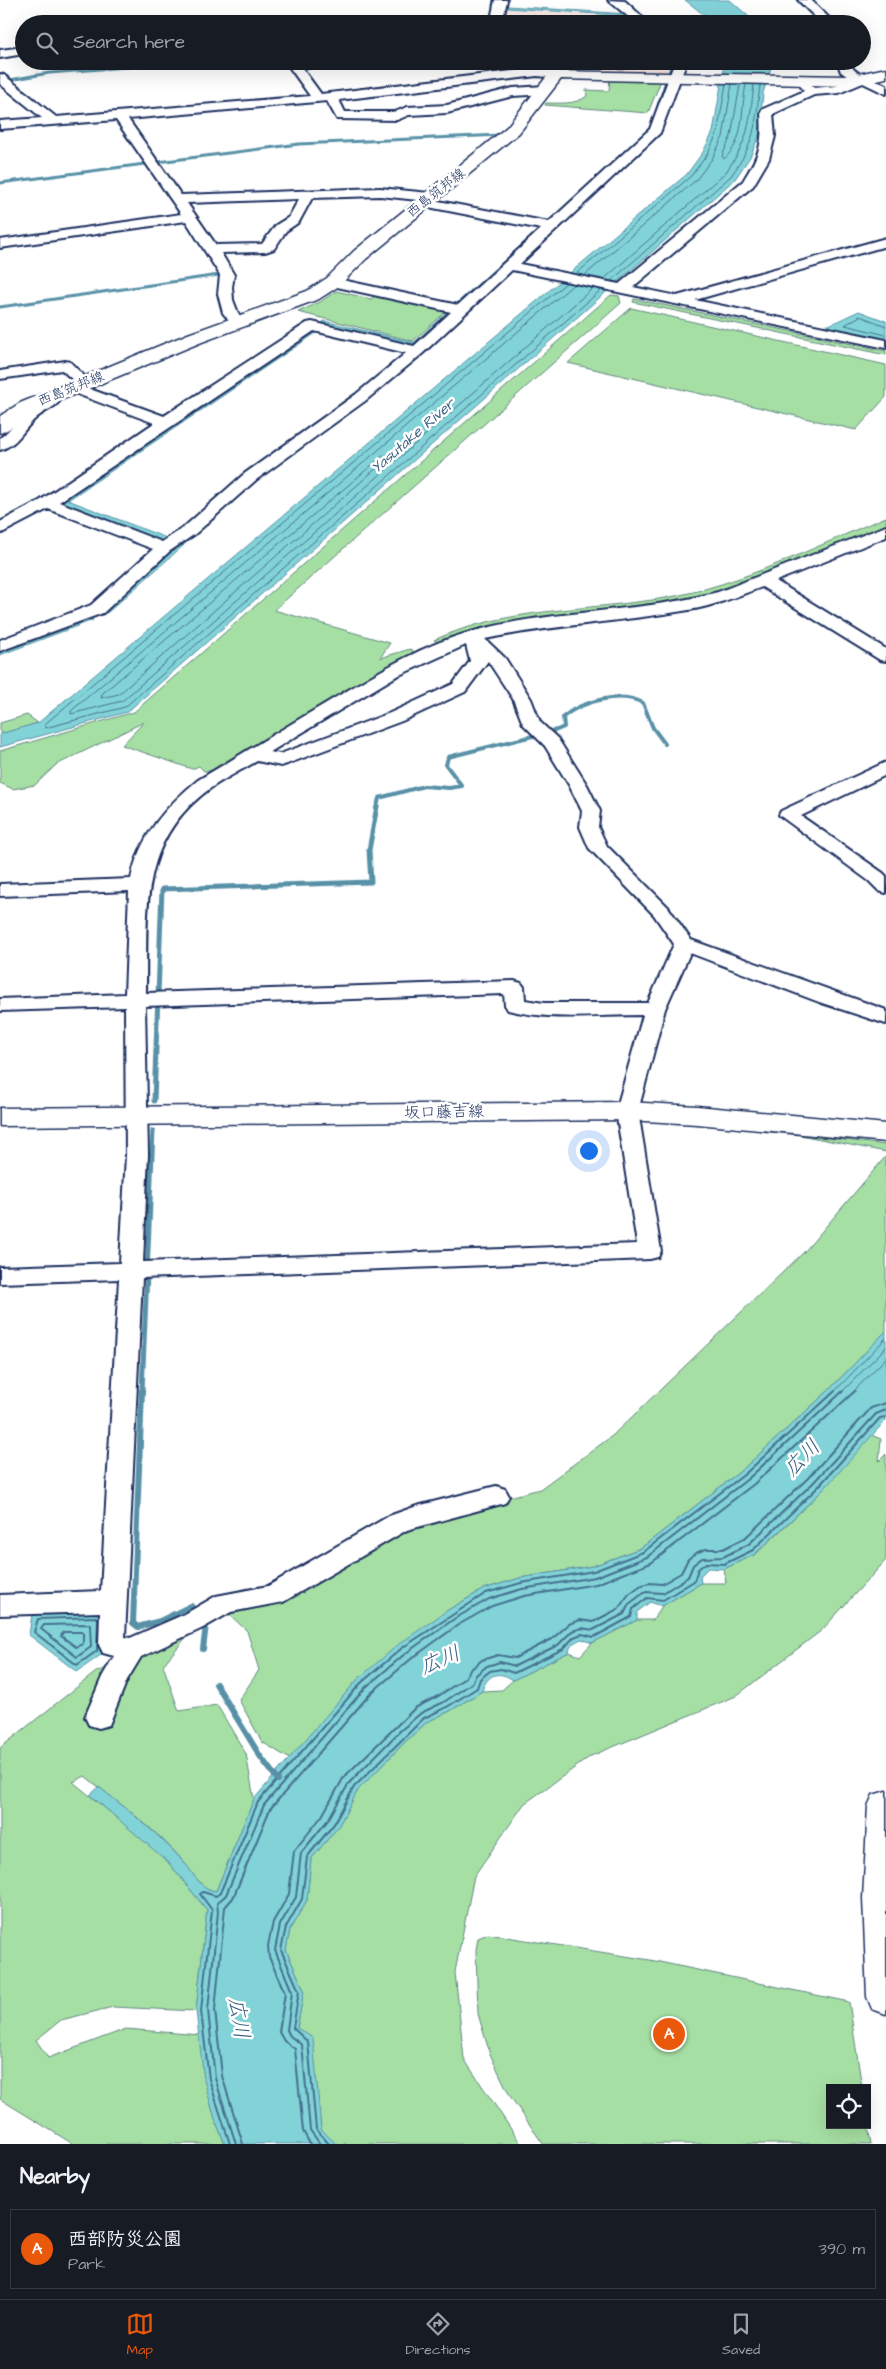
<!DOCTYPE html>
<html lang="en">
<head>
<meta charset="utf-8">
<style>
	:root { --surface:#171b24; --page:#242831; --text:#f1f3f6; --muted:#9ea1a6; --line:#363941; --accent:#ea580c }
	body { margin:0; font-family:"Architects Daughter","Klee One",sans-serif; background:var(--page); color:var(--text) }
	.controls { position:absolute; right:15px; bottom:15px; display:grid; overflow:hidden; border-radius:0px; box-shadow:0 5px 20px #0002 }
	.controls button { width:45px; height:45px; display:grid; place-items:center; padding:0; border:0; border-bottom:1px solid var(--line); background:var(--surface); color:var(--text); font:25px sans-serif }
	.you { position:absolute; left:588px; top:1150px; width:18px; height:18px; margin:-12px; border:4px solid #fff; border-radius:50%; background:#1a73e8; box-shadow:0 0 0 8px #1a73e833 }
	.badge { display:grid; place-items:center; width:32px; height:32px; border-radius:50%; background:var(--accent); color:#fff; font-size:16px; font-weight:700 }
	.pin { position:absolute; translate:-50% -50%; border:2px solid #fff; box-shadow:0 1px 5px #0006 }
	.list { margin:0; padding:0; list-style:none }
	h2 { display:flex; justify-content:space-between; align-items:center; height:65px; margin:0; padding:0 20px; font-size:21px }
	h2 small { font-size:16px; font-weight:400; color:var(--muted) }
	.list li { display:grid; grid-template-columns:32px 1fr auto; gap:15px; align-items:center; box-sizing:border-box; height:80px; margin:0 10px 10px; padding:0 10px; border:1px solid var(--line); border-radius:0px }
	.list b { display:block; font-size:19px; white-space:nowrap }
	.list p { margin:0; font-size:16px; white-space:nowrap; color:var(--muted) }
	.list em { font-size:16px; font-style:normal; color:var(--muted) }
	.icon { flex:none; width:28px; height:28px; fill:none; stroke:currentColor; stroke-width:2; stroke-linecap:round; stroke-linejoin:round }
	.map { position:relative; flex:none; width:886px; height:2144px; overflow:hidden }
	.search { position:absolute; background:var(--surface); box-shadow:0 5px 20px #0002; left:15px; right:15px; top:15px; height:55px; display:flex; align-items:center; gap:12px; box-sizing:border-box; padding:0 18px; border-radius:28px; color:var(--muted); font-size:19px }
	.sheet { height:155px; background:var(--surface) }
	nav { display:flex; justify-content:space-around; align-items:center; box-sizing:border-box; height:70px; border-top:1px solid var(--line); background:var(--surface); font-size:14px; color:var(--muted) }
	nav a { display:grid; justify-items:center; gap:2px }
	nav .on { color:var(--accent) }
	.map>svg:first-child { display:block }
</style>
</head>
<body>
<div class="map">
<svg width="886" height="2144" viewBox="0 0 886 2144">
	<rect width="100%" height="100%" fill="#fff"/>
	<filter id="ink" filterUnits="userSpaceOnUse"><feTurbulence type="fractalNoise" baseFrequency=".02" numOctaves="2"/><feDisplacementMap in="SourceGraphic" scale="10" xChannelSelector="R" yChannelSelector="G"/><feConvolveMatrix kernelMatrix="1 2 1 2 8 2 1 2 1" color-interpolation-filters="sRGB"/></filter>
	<g filter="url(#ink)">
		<!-- built -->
		<g fill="#f8e6e3">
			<path d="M 503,9 L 625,17 L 632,24 L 500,24 Z"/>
			<path d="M 543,61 L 671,61 L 667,73 L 555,70 Z"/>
		</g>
		<!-- green -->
		<g fill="#a6dfa3" stroke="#608780">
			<path d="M 610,75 L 662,78 L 648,113 L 545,105 L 546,103 C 560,103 576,105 587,96 L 586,90 L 609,91 Z"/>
			<path d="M 336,291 L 371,299 L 377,294 L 448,310 L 413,341 L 298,312 L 320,302 Z"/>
			<path d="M 611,295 L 619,296 L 621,303 L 274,610 L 390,643 L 380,658 L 410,649 L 416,653 L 354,685 L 213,771 L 204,771 L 199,766 L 192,769 L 122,745 L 144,722 L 56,765 L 35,785 L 13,789 L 0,783 L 0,751 L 134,712 Z"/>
			<path d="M 634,299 L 886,351 L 886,355 L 633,302 Z"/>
			<path d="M 631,308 L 886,365 L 886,397 L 856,430 L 568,363 Z"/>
			<path d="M 886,517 L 886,525 L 750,582 L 690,599 L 533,618 L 476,631 L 438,642 L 434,640 C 507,607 588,611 665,598 C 741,585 816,546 886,517 Z"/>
			<path d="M 27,715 L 38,723 L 0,734 L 0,723 Z"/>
			<path d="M 795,1134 L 886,1145 L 886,1152 Z"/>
			<path d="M 886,1156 L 886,1331 L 827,1392 L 742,1470 L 641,1548 L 593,1566 L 520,1578 L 484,1589 L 448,1610 L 358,1679 L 290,1759 L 262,1742 L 239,1700 L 259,1670 L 247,1631 L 229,1614 L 275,1604 L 407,1524 L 540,1489 L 612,1436 L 805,1251 Z"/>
			<path d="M 871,1435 L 881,1439 L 879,1461 L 886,1454 L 886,1560 L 822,1630 L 736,1696 L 591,1756 L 524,1804 L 474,1876 L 455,1972 L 464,2059 L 521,2144 L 336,2144 L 321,2129 L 317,2095 L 297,2028 L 304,1990 L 286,1950 L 290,1929 L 307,1900 L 311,1859 L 338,1827 L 358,1790 L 407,1740 L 427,1722 L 450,1711 L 482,1691 L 502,1690 L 513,1680 L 569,1652 L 580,1656 L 592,1643 L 637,1620 L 653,1620 L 662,1606 L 701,1583 L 726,1583 L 724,1569 L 756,1554 L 822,1491 Z"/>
			<path d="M 188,1635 L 163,1665 L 179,1711 L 217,1705 L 246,1754 L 254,1799 L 216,1891 C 201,1890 192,1872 183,1861 C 155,1828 118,1803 85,1776 L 73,1782 L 143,1839 L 168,1862 L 207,1910 L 196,2011 L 113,2007 L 61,2020 L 36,2040 L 48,2058 L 126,2029 L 200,2035 C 204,2078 208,2104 225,2144 L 73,2144 L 0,2099 L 0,1748 L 96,1672 Z"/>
			<path d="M 488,1934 L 650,1960 L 849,2002 L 862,2088 L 830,2088 L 830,2125 L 867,2125 L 867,2120 L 871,2144 L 543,2144 L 510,2096 L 490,2054 L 478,2014 L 476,1950 L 478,1938 Z"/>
		</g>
		<!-- water -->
		<g fill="#82d3d8" stroke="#5991a7">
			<path d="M 685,0 L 730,0 L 757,24 L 716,24 Z"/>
			<path d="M 507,6 L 627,14 L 629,16 L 506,8 Z"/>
			<path d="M 725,61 L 773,61 L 763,93 L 759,136 L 750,157 L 735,179 L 127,712 L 0,747 L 0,734 L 38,723 L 687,174 L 703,152 L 713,132 Z"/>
			<path d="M 859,311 L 886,321 L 886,340 L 820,326 L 829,325 Z"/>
			<path d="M 324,321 L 417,343 L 412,347 L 320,325 Z"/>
			<path d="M 313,330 L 319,331 L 68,500 L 169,539 L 162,543 L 55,502 Z"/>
			<path d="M 178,543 L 184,545 L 107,613 L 100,611 Z"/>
			<path d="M 89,617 L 93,620 L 0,655 L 0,650 Z"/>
			<path d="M 886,1331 L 886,1420 L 822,1491 L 755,1554 L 724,1569 L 708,1568 L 700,1576 L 701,1583 L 662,1606 L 650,1602 L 637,1612 L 637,1620 L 592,1643 L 582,1639 C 575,1641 570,1645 569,1652 L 513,1680 C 499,1670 487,1674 482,1691 L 450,1711 L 427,1722 L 407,1740 L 358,1790 L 338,1827 L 311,1859 L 307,1900 L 290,1929 L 286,1950 L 304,1990 L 297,2028 L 313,2038 L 321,2129 L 336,2144 L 225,2144 L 215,2119 L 204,2080 L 196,2011 L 207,1910 L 168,1862 L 90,1795 L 99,1787 C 130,1812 162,1836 188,1867 C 195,1877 203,1890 216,1891 L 254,1799 L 358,1679 L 399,1644 L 448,1610 L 484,1589 L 520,1578 L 593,1566 L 641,1548 L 742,1470 L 827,1392 Z"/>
			<path d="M 103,1612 L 102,1654 L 77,1672 L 29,1635 L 32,1614 Z"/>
		</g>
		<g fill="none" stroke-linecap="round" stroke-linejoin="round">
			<!-- shore-far1 -->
			<g stroke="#44718f" stroke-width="1">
				<path d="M 740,85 L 731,136 L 722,156 L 724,159 C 746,140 740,111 746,85"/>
				<path d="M 576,274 L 691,176 L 707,155 L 717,134 L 726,84"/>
				<path d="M 584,276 L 696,180 L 712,159 L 723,137 L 732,84"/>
				<path d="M 603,280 L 726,172 C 750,138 749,124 754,85"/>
				<path d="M 611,281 L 731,176 C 756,141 755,126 760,85"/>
				<path d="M 566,283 L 45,724 L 45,728 L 125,707 L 601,290"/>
				<path d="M 574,284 L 71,711 L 71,714 L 122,701 L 593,288"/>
				<path d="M 886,326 L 860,316 L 845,325 L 886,335"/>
				<path d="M 383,456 L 387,456 L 387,459 L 119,694 L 101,698 L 102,694 Z"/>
				<path d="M 834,1392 L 886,1338"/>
				<path d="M 842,1392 L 886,1347"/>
				<path d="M 853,1392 L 886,1358"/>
			</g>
			<!-- shore -->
			<g stroke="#44718f" stroke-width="2">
				<path d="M 96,1617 L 98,1619 L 97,1651 L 77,1665 L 34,1632 L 38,1619 Z"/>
				<path d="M 90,1624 L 91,1647 L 77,1657 L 41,1629 L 44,1625 Z"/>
				<path d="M 63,1632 L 83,1632 L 83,1644 L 76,1647 L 61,1636 Z"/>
				<path d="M 230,2144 L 209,2079 L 201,2011 L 212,1910 L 200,1894 L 203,1892 L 216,1896 L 220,1893 L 258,1802 L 361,1683 L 402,1648 L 486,1593 L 521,1583 L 594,1571 L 643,1552 L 745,1474 L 835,1391"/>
				<path d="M 236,2144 L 215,2078 L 208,2010 L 218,1912 L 217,1903 L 226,1895 L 264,1805 L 366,1687 L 406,1653 L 454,1619 L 489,1599 L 522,1589 L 595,1577 L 647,1557 L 749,1478 L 843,1391"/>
				<path d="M 243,2144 L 222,2076 L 215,2010 L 225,1907 L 233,1898 L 270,1809 L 371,1693 L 411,1659 L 458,1625 L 492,1606 L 524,1596 L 596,1584 L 651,1563 L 754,1484 L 855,1391"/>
				<path d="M 310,2144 L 303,2131 L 295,2049 L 284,2041 L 279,2032 L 285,1993 L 269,1957 L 268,1946 L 273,1922 L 289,1894 L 294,1851 L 322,1816 L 344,1777 L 415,1708 L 440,1695 L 465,1678 L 470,1670 L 482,1660 L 498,1655 L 515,1658 L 552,1639 L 569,1624 L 580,1620 L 593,1622 L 618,1609 L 629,1594 L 640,1586 L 649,1583 L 662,1584 L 681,1573 L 688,1559 L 698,1552 L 706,1549 L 723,1549 L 745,1538 L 808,1478 L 871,1408 L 886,1403"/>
				<path d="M 320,2144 L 310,2130 L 302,2045 L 290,2036 L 287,2030 L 292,1992 L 275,1950 L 280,1925 L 296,1897 L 301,1853 L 328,1820 L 349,1783 L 400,1731 L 421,1713 L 444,1702 L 472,1683 L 476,1675 L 487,1666 L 500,1662 L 515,1666 L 558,1645 L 572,1631 L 582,1628 L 593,1630 L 624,1614 L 629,1604 L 645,1592 L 663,1593 L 688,1577 L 693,1565 L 702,1558 L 723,1557 L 749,1544 L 813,1483 L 876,1414 L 886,1410"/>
				<path d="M 329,2144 L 316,2129 L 308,2042 L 293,2028 L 299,1991 L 281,1950 L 286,1927 L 302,1899 L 307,1857 L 334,1824 L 354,1787 L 424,1718 L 447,1707 L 477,1688 L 480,1679 L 490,1671 L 501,1669 L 514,1673 L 563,1649 L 574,1637 L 582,1634 L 594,1637 L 631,1617 L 633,1609 L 647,1598 L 663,1600 L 694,1581 L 698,1569 L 706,1563 L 724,1564 L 753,1550 L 818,1487 L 880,1418 L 886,1417"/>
			</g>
			<!-- stream-far3 -->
			<g stroke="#5991a7" stroke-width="3">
				<path d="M 493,5 L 494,0"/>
				<path d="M 627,16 L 636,24"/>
				<path d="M 545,61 L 555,70 L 577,70"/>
				<path d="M 301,69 L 365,61"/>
				<path d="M 669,73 L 673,61"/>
				<path d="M 10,80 L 49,73 L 205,61"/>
				<path d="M 654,118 L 667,78"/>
				<path d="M 158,162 L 299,144 L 501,135"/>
				<path d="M 0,183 L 145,164"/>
				<path d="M 547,223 L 597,178"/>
				<path d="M 456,305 L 543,227"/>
				<path d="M 0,307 L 219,275"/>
				<path d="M 415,343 L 451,310"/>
			</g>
			<!-- stream-far2 -->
			<g stroke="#5991a7" stroke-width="4">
				<path d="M 182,544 L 193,535"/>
				<path d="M 377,807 L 379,798 L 424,786 L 449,788 L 462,786 L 446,765 L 448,757 L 557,730 L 564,727 L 563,717 C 582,701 620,691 643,703 L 653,728 L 665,744"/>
			</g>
			<!-- stream-far1 -->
			<g stroke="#5991a7" stroke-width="5">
				<path d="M 154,1101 L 162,889 L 371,882 L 369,850 L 377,806"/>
				<path d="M 142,1392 L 153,1131"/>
			</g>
			<!-- stream -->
			<g stroke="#5991a7" stroke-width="6">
				<path d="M 142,1391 L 133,1623 L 138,1627 L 160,1621 L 191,1606 L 196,1613"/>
				<path d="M 203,1622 L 206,1625 L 203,1649"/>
				<path d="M 216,1684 L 260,1756 L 278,1780"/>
			</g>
			<!-- minor casing -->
			<g stroke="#1b2f5e" stroke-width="4">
				<g id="minor">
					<path d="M 495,0 L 507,0 L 502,24 L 490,24 Z"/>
					<path d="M 608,0 L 625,1 L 650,24 L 637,24 Z"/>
					<path d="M 798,0 L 811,0 L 835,24 L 822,24 Z"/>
					<path d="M 24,47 L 24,54 L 0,58 L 0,50 Z"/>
					<path d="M 285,61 L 297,61 L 321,94 L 537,68 L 557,70 L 563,74 L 557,78 L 537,76 L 339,100 L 345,112 L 395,112 L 407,107 L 447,105 L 513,88 L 545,86 L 551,90 L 545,94 L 513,96 L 447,113 L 409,115 L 397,120 L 337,119 L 327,101 L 128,119 L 181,195 L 380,188 L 429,193 L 436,197 L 433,200 L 549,222 L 650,129 L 675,61 L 687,61 L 660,133 L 520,264 L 619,284 L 743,181 C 760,154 763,144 761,112 L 763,109 L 804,91 L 796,80 L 798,77 L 806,77 L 814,88 L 837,86 L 851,79 L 841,72 L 837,61 L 849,61 C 853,76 874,79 886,85 L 886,94 L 863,83 L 839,93 L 814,95 L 773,114 L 775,136 L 769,159 L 753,186 L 633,287 L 677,296 L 886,238 L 886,246 L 695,300 L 886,340 L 886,348 L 512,270 L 422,354 L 365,401 L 256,480 L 195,534 L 170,551 L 103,613 L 0,651 L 0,640 L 91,605 L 153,549 L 48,509 L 0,534 L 0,522 L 41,500 L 154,423 L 69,391 L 67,388 L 69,385 L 77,384 L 62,370 L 0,379 L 0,371 L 65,361 L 70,362 L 92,384 L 87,388 L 164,416 L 307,323 L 312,322 L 414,346 L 451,312 L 328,285 L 326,282 L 328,279 L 333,278 L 458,305 L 541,229 L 423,206 L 418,205 L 416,202 L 418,200 L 380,196 L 312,198 L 299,222 L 286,231 L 274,249 L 265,252 L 221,253 L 234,275 L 232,287 L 233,300 L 238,313 L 245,322 L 238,326 L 233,325 L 223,313 L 218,294 L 220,275 L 186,221 L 0,248 L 0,240 L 181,214 L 116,120 L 0,129 L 0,121 L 42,118 L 0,84 L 0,74 L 4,75 L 56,117 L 310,96 ZM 299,199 L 289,217 L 276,225 L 262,244 L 216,245 L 187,203 ZM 314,331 L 406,353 L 355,395 L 244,474 L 183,528 L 162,542 L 59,502 Z"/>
					<path d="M 57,391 L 64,395 C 56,409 46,409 35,419 C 23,430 17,445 0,450 L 0,438 C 13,429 19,414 32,406 C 41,401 46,400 52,392 Z"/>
					<path d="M 886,526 L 886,537 L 776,581 L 886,649 L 886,661 L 880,660 L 762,587 C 738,596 714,606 689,610 C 621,622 552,625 485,639 L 505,658 L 531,699 L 540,722 L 558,739 L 587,785 L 600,811 L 598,827 L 607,846 L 668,907 L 691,940 L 886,1010 L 886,1024 L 819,1002 L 690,953 L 665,1009 L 638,1111 L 661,1251 L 658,1257 L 650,1259 L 142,1278 L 125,1637 L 130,1638 L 185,1614 L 216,1596 L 268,1586 L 389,1516 L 417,1506 L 496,1486 L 505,1489 L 509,1496 L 505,1503 L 407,1530 L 283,1602 L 231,1612 L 203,1628 L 141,1657 L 127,1680 L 109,1725 L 99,1728 L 89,1725 L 85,1717 L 102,1677 L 114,1656 L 103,1653 L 99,1645 L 100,1612 L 0,1615 L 0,1595 L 101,1591 L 119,1279 L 0,1283 L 0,1267 L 120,1263 L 126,1155 L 125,1007 L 0,1011 L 0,999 L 125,994 L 129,891 L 0,896 L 0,884 L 131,879 C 139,837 166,806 198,780 C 242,754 284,728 328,702 C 372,676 417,647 467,633 C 549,609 636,614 718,592 ZM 466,645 L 470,661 L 453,684 L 390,713 L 280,754 L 270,752 L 395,677 ZM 488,661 L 513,699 L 523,724 L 545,746 L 569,785 L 582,811 L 580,827 L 589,848 L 654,915 L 674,944 L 648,1003 L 544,1003 L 525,1000 L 524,987 L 521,983 L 514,981 L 146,993 C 148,912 136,842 211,788 C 225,778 242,770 257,761 L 281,766 L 287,764 L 402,721 L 465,692 ZM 504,994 L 505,1005 L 508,1010 C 551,1021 599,1015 643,1015 L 616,1111 L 637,1244 L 143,1262 L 148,1155 L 145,1006 Z"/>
					<path d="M 886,762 L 886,775 L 801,816 L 883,873 L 886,876 L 886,893 L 879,891 L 869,881 L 779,815 L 781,811 Z"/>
				</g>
			</g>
			<!-- major casing -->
			<g stroke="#1b2f5e" stroke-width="3">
				<g id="major">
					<path d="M 886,68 L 886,78 L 849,86 L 561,79 L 519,133 L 366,259 L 339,286 L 319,299 L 202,342 L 34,411 C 23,417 11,430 0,433 L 0,416 L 20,403 L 188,334 L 307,291 L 327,278 L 354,251 L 507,127 L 551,71 L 849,76 Z"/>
					<path d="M 627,1102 L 697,1106 L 886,1124 L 886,1142 L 697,1124 L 627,1120 L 0,1126 L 0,1108 Z"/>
					<path d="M 886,1791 L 886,2014 L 872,2009 L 867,1997 L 863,1898 L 868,1806 L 873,1795 Z"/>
				</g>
			</g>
			<!-- minor -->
			<use href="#minor" fill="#fff" fill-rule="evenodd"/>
			<!-- major -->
			<use href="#major" fill="#fff" fill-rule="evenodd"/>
		</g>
	</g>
	<g text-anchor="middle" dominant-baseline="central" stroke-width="5" stroke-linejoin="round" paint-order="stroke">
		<!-- far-street labels -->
		<g font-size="14" fill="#1b2f5e" stroke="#fff">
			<text transform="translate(436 193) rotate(-38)">西島筑邦線</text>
			<text transform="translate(71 389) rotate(-22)">西島筑邦線</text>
		</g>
		<!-- far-water labels -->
		<g font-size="15" font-style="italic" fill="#3a6083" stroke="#fff">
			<text transform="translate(413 436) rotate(-41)">Yasutake River</text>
		</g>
		<!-- street labels -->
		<g font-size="16" fill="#1b2f5e" stroke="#fff">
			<text transform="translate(444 1112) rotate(-1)">坂口藤吉線</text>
		</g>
		<!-- near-water labels -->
		<g font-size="21" font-style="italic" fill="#3a6083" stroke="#fff">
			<text transform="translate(802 1458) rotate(-45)">広川</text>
			<text transform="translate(440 1660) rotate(-23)">広川</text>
			<text transform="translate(239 2018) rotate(81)">広川</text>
		</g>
	</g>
</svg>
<div class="controls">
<button><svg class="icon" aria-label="locate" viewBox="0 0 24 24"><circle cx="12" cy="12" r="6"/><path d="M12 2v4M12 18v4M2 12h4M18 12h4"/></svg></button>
</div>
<div class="you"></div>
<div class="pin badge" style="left:669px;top:2034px">A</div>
<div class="search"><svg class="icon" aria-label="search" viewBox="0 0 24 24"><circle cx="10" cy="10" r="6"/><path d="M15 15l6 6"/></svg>Search here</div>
</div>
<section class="sheet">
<h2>Nearby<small></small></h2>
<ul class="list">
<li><span class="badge">A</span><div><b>西部防災公園</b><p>Park</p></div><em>390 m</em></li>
</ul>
</section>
<nav>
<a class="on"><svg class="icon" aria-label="map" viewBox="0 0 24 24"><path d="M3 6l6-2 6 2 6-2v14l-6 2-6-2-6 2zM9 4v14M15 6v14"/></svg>Map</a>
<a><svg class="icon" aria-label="directions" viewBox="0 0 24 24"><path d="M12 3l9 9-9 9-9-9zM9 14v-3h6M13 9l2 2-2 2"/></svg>Directions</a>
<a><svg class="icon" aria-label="saved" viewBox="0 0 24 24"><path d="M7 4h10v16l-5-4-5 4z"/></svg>Saved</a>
</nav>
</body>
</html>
